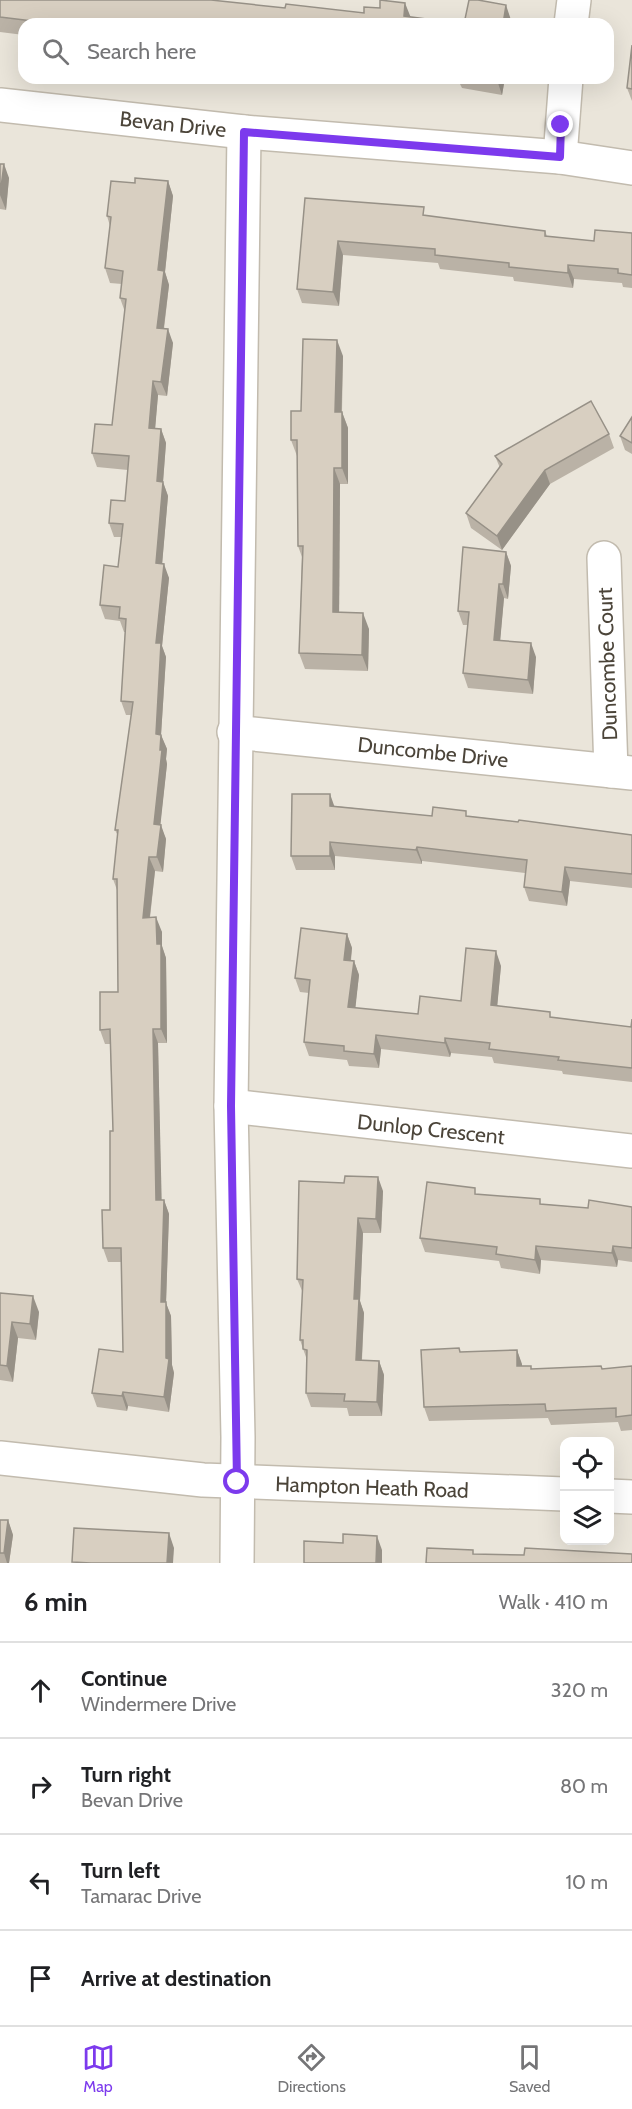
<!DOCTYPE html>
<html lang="en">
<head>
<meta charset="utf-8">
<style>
	:root { --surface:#fff; --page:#f2f2f2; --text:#202124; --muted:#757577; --line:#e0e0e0; --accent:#7c3aed }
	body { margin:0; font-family:Cabin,sans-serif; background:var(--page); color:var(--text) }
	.controls { position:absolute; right:18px; bottom:18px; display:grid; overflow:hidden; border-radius:12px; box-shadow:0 6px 24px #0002 }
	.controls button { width:54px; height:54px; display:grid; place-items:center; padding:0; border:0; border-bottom:2px solid var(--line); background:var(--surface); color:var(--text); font:30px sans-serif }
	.stop { position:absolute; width:18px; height:18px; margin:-14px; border:4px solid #7c3aed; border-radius:50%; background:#fff }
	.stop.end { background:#7c3aed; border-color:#fff; box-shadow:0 2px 6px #0008 }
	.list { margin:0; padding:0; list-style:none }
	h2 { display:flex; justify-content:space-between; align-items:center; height:78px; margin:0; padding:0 24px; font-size:26px }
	h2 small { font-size:20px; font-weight:400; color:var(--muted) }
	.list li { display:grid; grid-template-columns:39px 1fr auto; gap:18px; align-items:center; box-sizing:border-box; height:96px; padding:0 24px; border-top:2px solid var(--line) }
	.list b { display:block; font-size:22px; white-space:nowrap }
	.list p { margin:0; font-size:20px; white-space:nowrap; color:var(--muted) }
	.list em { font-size:20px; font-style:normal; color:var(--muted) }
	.icon { flex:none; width:33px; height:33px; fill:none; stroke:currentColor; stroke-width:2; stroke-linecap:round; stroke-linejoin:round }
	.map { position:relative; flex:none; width:632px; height:1563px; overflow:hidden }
	.search { position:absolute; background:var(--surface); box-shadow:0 6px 24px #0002; left:18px; right:18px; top:18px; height:66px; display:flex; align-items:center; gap:15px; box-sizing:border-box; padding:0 21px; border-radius:18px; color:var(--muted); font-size:22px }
	.sheet { height:462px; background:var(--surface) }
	nav { display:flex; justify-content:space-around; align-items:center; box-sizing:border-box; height:84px; border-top:2px solid var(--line); background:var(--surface); font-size:16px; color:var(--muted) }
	nav a { display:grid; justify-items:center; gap:3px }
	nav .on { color:var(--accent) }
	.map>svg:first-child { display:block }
</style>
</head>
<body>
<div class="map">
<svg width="632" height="1563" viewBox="0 0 632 1563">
	<rect width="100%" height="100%" fill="#f6f3ec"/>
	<!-- residential -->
	<path fill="#eae5da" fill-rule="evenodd" d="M 0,0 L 632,0 L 632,1563 L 0,1563 ZM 24,24 L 608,24 L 608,78 L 24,78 ZM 564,1442 L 610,1442 L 610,1540 L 564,1540 Z"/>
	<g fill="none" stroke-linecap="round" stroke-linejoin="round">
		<!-- minor casing -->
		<g stroke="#c2bbae" stroke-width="36">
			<g id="minor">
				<path d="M 571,24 L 574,0"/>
				<path d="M 0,105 L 244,132 L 560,157 L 632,168"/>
				<path d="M 560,157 L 566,78"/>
				<path d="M 604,558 L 611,771"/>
				<path d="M 234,732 L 632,773"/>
				<path d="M 231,1106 L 632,1151"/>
				<path d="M 0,1458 L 203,1480 L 564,1494"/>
				<path d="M 610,1496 L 632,1497"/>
				<path d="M 237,1563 L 238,1437 L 231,1106 L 244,132"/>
			</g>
		</g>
		<!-- minor -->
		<use href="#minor" stroke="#fff" stroke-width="33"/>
	</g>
	<!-- wall -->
	<g fill="#bab2a6">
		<path d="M 0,0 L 285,8 L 411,17 L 464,24 L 511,20 L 511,24 L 24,24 L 24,35 L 0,32 Z"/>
		<path d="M 632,45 L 632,101 L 627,88 Z"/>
		<path d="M 409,78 L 505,78 L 502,95 L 462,88 L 460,84 Z"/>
		<path d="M 0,164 L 9,178 L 6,210 L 0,209 Z"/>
		<path d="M 168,181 L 173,196 L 165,272 L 169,285 L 164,329 L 173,343 L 167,396 L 158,395 L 155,428 L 161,429 L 166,443 L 163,482 L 168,496 L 162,564 L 169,578 L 162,646 L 166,657 L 161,735 L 167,749 L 166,759 L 167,764 L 160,825 L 166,839 L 163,872 L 155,871 L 150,918 L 162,932 L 162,946 L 166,958 L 167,1043 L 158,1043 L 161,1200 L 164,1200 L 169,1214 L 166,1303 L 171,1316 L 172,1365 L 174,1373 L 169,1412 L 128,1406 L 127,1411 L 97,1407 L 92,1393 L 123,1352 L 122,1262 L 108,1262 L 103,1248 L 110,1210 L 113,1131 L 110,1044 L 105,1044 L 100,1030 L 118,992 L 117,890 L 113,879 L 118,836 L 115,830 L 131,715 L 126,715 L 121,701 L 125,632 L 124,632 L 120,621 L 105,619 L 100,605 L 118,567 L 121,537 L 114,537 L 109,523 L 125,501 L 128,470 L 97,467 L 92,453 L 112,425 L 125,312 L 120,298 L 122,284 L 110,283 L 105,268 L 110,226 L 107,216 L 135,183 Z"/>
		<path d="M 305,198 L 427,216 L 545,231 L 547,236 L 594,241 L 632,233 L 632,288 L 623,287 L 622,283 L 574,279 L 573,288 L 514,281 L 513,277 L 440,269 L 438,263 L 343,255 L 339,306 L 302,303 L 297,289 Z"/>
		<path d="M 343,356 L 342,412 L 348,428 L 348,484 L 340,484 L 339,612 L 369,629 L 368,671 L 305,669 L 299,653 L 302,557 L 298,546 L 297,456 L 291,440 L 301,411 Z"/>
		<path d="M 632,417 L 632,454 L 625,450 L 620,436 Z"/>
		<path d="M 609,434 L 614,448 L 550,484 L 502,550 L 471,528 L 466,513 L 500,468 L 495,456 Z"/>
		<path d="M 506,552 L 511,566 L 508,599 L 504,598 L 500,640 L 536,657 L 533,694 L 468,688 L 463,673 L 468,625 L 463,625 L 458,611 Z"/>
		<path d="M 335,806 L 432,816 L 468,816 L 632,835 L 632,888 L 570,881 L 567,906 L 529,901 L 524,887 L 525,873 L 422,861 L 422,864 L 335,856 L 335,870 L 296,870 L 291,856 Z"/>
		<path d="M 347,934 L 352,948 L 351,961 L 354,961 L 359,975 L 355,1008 L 418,1014 L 461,1001 L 501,966 L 497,1006 L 552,1017 L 631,1027 L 632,1019 L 632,1082 L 563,1074 L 562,1071 L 494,1063 L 492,1057 L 451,1053 L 450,1057 L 381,1049 L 379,1068 L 349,1066 L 347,1060 L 309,1056 L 304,1042 L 309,993 L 300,992 L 295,978 Z"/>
		<path d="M 344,1183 L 383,1191 L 381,1233 L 363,1233 L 360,1301 L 364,1313 L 362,1360 L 379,1361 L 384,1375 L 382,1416 L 349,1416 L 347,1408 L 311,1407 L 306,1393 L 307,1360 L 300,1340 L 303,1293 L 297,1279 Z"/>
		<path d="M 478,1194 L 542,1204 L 588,1208 L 632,1207 L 632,1262 L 618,1260 L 617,1267 L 541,1260 L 540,1274 L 501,1268 L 499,1261 L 425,1252 L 420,1238 Z"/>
		<path d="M 0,1293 L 39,1312 L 36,1340 L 18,1338 L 13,1382 L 0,1380 Z"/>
		<path d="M 517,1350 L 522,1366 L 532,1369 L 601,1366 L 602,1369 L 632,1366 L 632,1430 L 621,1431 L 618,1422 L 551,1425 L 548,1418 L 429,1421 L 424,1407 L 461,1352 Z"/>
		<path d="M 0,1520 L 8,1520 L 13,1535 L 9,1563 L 0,1563 Z"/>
	</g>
	<!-- shaded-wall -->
	<g fill="#979187">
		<path d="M 405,3 L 411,18 L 404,16 Z"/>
		<path d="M 506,5 L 511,20 L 511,24 L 503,24 Z"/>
		<path d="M 497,78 L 505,78 L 502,95 L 497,80 Z"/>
		<path d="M 4,164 L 9,178 L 6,210 L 0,195 Z"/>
		<path d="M 168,181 L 173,196 L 165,272 L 169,285 L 162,342 L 157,328 L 158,270 Z"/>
		<path d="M 338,241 L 343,255 L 339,306 L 333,292 Z"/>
		<path d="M 568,265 L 574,279 L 573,288 L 568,273 Z"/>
		<path d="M 168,329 L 173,343 L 167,396 L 161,382 Z"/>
		<path d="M 337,340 L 343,356 L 341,428 L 335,412 Z"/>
		<path d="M 153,381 L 158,395 L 154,442 L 149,428 Z"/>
		<path d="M 342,412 L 348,428 L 348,484 L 342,468 Z"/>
		<path d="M 161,429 L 166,443 L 163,482 L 168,496 L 161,577 L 156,563 L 157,481 Z"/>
		<path d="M 334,468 L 340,484 L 339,628 L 333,612 Z"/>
		<path d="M 545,470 L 550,484 L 502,550 L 497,536 Z"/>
		<path d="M 506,552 L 511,566 L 508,599 L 503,584 Z"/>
		<path d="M 164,564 L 169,578 L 162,646 L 166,657 L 161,735 L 167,749 L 166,759 L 167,764 L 159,838 L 154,824 L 156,734 L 156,643 Z"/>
		<path d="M 499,584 L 504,598 L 499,654 L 494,640 Z"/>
		<path d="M 363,613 L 369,629 L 368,671 L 362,655 Z"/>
		<path d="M 531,643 L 536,657 L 533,694 L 528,680 Z"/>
		<path d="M 330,794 L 335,808 L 330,806 Z"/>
		<path d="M 161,825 L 166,839 L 163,872 L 157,857 Z"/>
		<path d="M 330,842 L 335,856 L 335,870 L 330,856 Z"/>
		<path d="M 417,847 L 422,861 L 422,864 L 416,850 Z"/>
		<path d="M 149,857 L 155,871 L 148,932 L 143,918 Z"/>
		<path d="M 565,867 L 570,881 L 567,906 L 562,892 Z"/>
		<path d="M 156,917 L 162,932 L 162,946 L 166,958 L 167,1043 L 161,1029 L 157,944 Z"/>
		<path d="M 347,934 L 352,948 L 349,974 L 344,960 Z"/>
		<path d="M 496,951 L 501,966 L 496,1019 L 491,1005 Z"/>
		<path d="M 354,961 L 359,975 L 354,1021 L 348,1007 Z"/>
		<path d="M 153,1029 L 158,1043 L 162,1214 L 156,1200 Z"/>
		<path d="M 376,1035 L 381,1049 L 379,1068 L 374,1054 Z"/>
		<path d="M 445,1038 L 451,1053 L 450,1057 L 445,1043 Z"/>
		<path d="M 378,1177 L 383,1191 L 381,1233 L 376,1219 Z"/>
		<path d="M 164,1200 L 169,1214 L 166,1303 L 171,1316 L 172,1365 L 174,1373 L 169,1412 L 164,1397 L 161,1302 Z"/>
		<path d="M 358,1218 L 363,1233 L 360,1301 L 364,1313 L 361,1374 L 356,1360 L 354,1299 Z"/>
		<path d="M 536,1246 L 541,1260 L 540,1274 L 535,1260 Z"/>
		<path d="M 613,1246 L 618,1260 L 617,1267 L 612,1253 Z"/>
		<path d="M 33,1296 L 39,1312 L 36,1340 L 30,1324 Z"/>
		<path d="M 12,1322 L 18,1338 L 13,1382 L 7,1366 Z"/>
		<path d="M 517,1350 L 522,1364 L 522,1381 L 517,1366 Z"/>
		<path d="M 379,1361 L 384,1375 L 382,1416 L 377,1402 Z"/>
		<path d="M 123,1392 L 128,1406 L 127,1411 L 122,1396 Z"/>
		<path d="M 8,1520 L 13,1535 L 9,1563 L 7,1563 L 4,1553 Z"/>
		<path d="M 169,1533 L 174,1548 L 173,1563 L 167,1563 Z"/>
		<path d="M 377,1536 L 382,1550 L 382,1563 L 376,1563 Z"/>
	</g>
	<!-- building -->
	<g fill="#d8cfc1" stroke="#979187" stroke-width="1.5">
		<path d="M 0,0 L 211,0 L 285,8 L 286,4 L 364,13 L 364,7 L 380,8 L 380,0 L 405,3 L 404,16 L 464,24 L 469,0 L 478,0 L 506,5 L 503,24 L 127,24 L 93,20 L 93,24 L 57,24 L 0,17 Z"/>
		<path d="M 632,45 L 632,89 L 627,88 Z"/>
		<path d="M 483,78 L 497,78 L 497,80 Z"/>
		<path d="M 0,164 L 4,164 L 0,195 Z"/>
		<path d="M 135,178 L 168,181 L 158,270 L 164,271 L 157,328 L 168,329 L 161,382 L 153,381 L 149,428 L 161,429 L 157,481 L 163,482 L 156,563 L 164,564 L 156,643 L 161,643 L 156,734 L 161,735 L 160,750 L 162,750 L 154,824 L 161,825 L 157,857 L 149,857 L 143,918 L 156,917 L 157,944 L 161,944 L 161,1029 L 153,1029 L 156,1200 L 164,1200 L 161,1302 L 166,1302 L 166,1358 L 169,1359 L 164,1397 L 123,1392 L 122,1396 L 92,1393 L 99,1349 L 123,1352 L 121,1248 L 103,1248 L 102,1210 L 110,1210 L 110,1131 L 113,1131 L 110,1029 L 100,1030 L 100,992 L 118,992 L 117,879 L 113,879 L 118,830 L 115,830 L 133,702 L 121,701 L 126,619 L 119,618 L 120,607 L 100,605 L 104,565 L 118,567 L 123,524 L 109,523 L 111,500 L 125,501 L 129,456 L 92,453 L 95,424 L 112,425 L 126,299 L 120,298 L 123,271 L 105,268 L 111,217 L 107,216 L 111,181 L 135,183 Z"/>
		<path d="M 305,198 L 424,207 L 423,215 L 545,231 L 545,236 L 594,241 L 595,230 L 632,233 L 632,275 L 618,273 L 618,269 L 568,265 L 568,273 L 509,267 L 509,263 L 435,255 L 435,249 L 338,241 L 333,292 L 297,289 Z"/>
		<path d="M 303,339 L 337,340 L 335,412 L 342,412 L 342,468 L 334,468 L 333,612 L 363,613 L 362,655 L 299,653 L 303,546 L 298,546 L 297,440 L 291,440 L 291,411 L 301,411 Z"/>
		<path d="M 591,401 L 609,434 L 545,470 L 497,536 L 466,513 L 502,464 L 495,456 Z"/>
		<path d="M 632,417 L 632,443 L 620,436 Z"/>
		<path d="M 463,547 L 506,552 L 503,584 L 499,584 L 494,640 L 531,643 L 528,680 L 463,673 L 469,612 L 458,611 Z"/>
		<path d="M 292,794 L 330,794 L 330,806 L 432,816 L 433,807 L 466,811 L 466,816 L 518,822 L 519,820 L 632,835 L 632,874 L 565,867 L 562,892 L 524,887 L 527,860 L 417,847 L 416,850 L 330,842 L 330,856 L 291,856 Z"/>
		<path d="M 301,928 L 347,934 L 344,960 L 354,961 L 348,1007 L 418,1014 L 420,996 L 461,1001 L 466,948 L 496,951 L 491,1005 L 550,1012 L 550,1017 L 631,1027 L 632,1019 L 632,1068 L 558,1060 L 559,1057 L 489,1049 L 490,1043 L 445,1038 L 445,1043 L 376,1035 L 374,1054 L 344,1051 L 344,1046 L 304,1042 L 310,980 L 295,978 Z"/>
		<path d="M 345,1176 L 378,1177 L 376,1219 L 358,1218 L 354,1299 L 359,1299 L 356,1360 L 379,1361 L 377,1402 L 344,1401 L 345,1394 L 306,1393 L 307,1350 L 303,1349 L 303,1340 L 300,1340 L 303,1280 L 297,1279 L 299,1181 L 344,1183 Z"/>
		<path d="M 427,1182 L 475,1188 L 475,1194 L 540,1199 L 540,1204 L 588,1208 L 589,1200 L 632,1207 L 632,1248 L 613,1246 L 612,1253 L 536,1246 L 535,1260 L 496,1254 L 497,1247 L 420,1238 Z"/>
		<path d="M 0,1293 L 33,1296 L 30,1324 L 12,1322 L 7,1366 L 0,1365 Z"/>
		<path d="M 459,1348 L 460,1352 L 517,1350 L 517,1366 L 531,1366 L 531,1369 L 601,1366 L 602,1369 L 632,1366 L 632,1415 L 616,1417 L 616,1408 L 546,1411 L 545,1404 L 424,1407 L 421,1350 Z"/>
		<path d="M 0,1520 L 8,1520 L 4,1553 L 0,1553 Z"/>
		<path d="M 74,1528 L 169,1533 L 167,1563 L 91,1563 L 72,1562 Z"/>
		<path d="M 343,1534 L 377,1536 L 376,1563 L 304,1563 L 304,1541 L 343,1543 Z"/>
		<path d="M 427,1548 L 473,1550 L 473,1554 L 524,1555 L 525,1548 L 632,1554 L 632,1563 L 426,1563 Z"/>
	</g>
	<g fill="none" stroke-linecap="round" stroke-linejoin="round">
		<!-- route -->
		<path stroke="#7c3aed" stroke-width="8" d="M 237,1482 L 231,1106 L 244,132 L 560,157 L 561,125"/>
	</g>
	<g text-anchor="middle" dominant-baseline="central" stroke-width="4.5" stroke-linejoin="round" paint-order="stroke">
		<!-- street labels -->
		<g font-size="21" fill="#4b4439" stroke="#fff">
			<text transform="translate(173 124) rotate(6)">Bevan Drive</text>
			<text transform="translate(607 664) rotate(-92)">Duncombe Court</text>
			<text transform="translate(433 752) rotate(6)">Duncombe Drive</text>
			<text transform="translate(431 1129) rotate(6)">Dunlop Crescent</text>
			<text transform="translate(372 1487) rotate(2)">Hampton Heath Road</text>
		</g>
	</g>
</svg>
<div class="controls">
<button><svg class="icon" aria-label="locate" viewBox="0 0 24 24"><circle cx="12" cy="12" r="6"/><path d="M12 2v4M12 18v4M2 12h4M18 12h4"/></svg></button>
<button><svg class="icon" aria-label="layers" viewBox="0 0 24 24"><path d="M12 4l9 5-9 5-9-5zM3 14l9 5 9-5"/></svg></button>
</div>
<div class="stop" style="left:237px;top:1482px"></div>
<div class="stop end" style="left:561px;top:125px"></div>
<div class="search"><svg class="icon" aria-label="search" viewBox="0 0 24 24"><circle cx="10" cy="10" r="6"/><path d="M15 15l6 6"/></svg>Search here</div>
</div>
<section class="sheet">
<h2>6 min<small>Walk · 410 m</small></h2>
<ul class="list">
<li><svg class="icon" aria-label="ahead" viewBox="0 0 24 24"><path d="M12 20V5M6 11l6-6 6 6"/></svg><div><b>Continue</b><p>Windermere Drive</p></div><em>320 m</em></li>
<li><svg class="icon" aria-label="right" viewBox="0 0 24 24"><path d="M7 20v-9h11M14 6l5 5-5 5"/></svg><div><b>Turn right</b><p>Bevan Drive</p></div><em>80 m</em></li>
<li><svg class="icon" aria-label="left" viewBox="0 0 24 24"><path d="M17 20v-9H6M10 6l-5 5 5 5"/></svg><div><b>Turn left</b><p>Tamarac Drive</p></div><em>10 m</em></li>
<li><svg class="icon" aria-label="arrive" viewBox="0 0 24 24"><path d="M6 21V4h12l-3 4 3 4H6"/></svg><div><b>Arrive at destination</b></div></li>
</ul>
</section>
<nav>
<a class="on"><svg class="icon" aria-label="map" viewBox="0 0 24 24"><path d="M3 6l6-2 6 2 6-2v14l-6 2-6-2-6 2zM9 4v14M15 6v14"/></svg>Map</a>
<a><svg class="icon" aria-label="directions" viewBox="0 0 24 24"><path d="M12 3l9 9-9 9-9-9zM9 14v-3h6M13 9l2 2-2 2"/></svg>Directions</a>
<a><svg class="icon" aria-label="saved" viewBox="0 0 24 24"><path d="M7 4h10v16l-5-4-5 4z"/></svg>Saved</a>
</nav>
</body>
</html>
